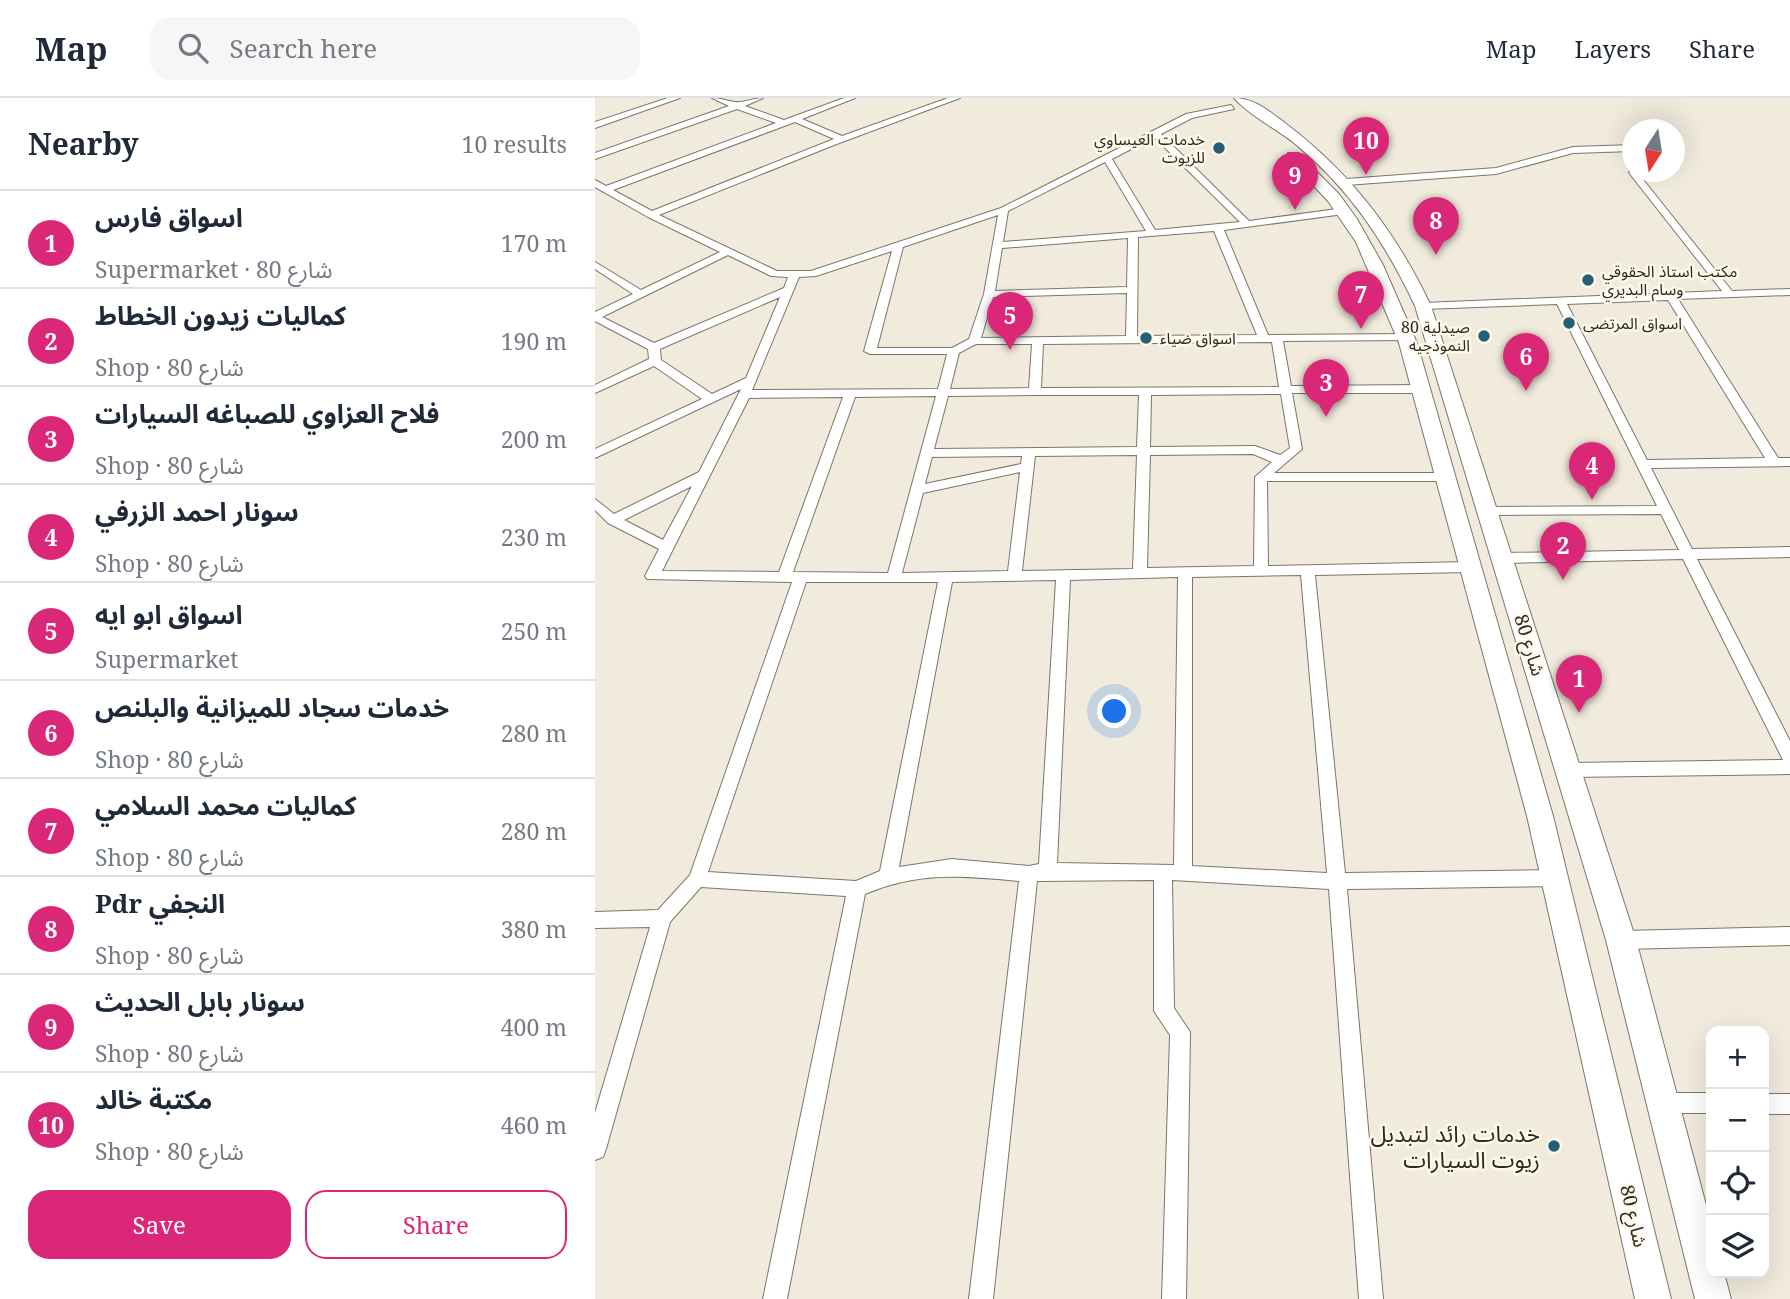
<!DOCTYPE html>
<html lang="en">
<head>
<meta charset="utf-8">
<style>
	:root { --surface:#fff; --page:#f6f6f7; --text:#1f2937; --muted:#747a83; --line:#e0e1e3; --accent:#db2777 }
	body { margin:0; font-family:"Noto Serif","Noto Sans Arabic",serif; background:var(--page); color:var(--text) }
	.controls { position:absolute; right:21px; bottom:21px; display:grid; overflow:hidden; border-radius:14px; box-shadow:0 7px 28px #0002 }
	.controls button { width:63px; height:63px; display:grid; place-items:center; padding:0; border:0; border-bottom:2px solid var(--line); background:var(--surface); color:var(--text); font:35px sans-serif }
	.compass { position:absolute; left:1027px; top:21px; width:63px; height:63px; border-radius:50%; background:var(--surface); box-shadow:0 7px 28px #0002; rotate:192deg }
	.you { position:absolute; left:520px; top:614px; width:24px; height:24px; margin:-18px; border:5px solid #fff; border-radius:50%; background:#1a73e8; box-shadow:0 0 0 10px #1a73e833 }
	.badge { display:grid; place-items:center; width:46px; height:46px; border-radius:50%; background:var(--accent); color:#fff; font-size:23px; font-weight:700 }
	.pin { position:absolute; translate:-50% -58px; filter:drop-shadow(0 2px 4px #0008) }
	.pin::after { content:''; position:absolute; top:37px; width:24px; height:21px; background:inherit; clip-path:polygon(0 0,100% 0,50% 100%) }
	.list { margin:0; padding:0; list-style:none }
	h2 { display:flex; justify-content:space-between; align-items:center; height:91px; margin:0; padding:0 28px; font-size:30px }
	h2 small { font-size:23px; font-weight:400; color:var(--muted) }
	.list li { display:grid; grid-template-columns:46px 1fr auto; gap:21px; align-items:center; box-sizing:border-box; height:98px; padding:0 28px; border-top:2px solid var(--line) }
	.list b { display:block; font-size:26px; white-space:nowrap }
	.list p { margin:0; font-size:23px; white-space:nowrap; color:var(--muted) }
	.list em { font-size:23px; font-style:normal; color:var(--muted) }
	.actions { display:flex; gap:14px; padding:21px 28px }
	.actions a { flex:1; padding:16px 0; border:2px solid var(--accent); border-radius:21px; text-align:center; font-size:24px; color:var(--accent) }
	.actions .main { background:var(--accent); color:#fff }
	.icon { flex:none; width:38px; height:38px; fill:none; stroke:currentColor; stroke-width:2; stroke-linecap:round; stroke-linejoin:round }
	.map { position:relative; flex:none; width:1195px; height:1201px; overflow:hidden }
	header { display:flex; align-items:center; gap:42px; box-sizing:border-box; height:98px; padding:0 35px; background:var(--surface); border-bottom:2px solid var(--line) }
	header strong { font-size:33px }
	nav { display:flex; gap:38px; margin-inline-start:auto; font-size:24px }
	.search { width:490px; height:63px; background:var(--page); display:flex; align-items:center; gap:18px; box-sizing:border-box; padding:0 24px; border-radius:21px; color:var(--muted); font-size:26px }
	main { display:flex }
	aside { flex:1; background:var(--surface) }
	.map>svg:first-child { display:block }
</style>
</head>
<body>
<header>
<strong>Map</strong>
<div class="search"><svg class="icon" aria-label="search" viewBox="0 0 24 24"><circle cx="10" cy="10" r="6"/><path d="M15 15l6 6"/></svg>Search here</div>
<nav><a>Map</a><a>Layers</a><a>Share</a></nav>
</header>
<main>
<aside>
<h2>Nearby<small>10 results</small></h2>
<ul class="list">
<li><span class="badge">1</span><div><b>اسواق فارس</b><p>Supermarket · شارع 80</p></div><em>170 m</em></li>
<li><span class="badge">2</span><div><b>كماليات زيدون الخطاط</b><p>Shop · شارع 80</p></div><em>190 m</em></li>
<li><span class="badge">3</span><div><b>فلاح العزاوي للصباغه السيارات</b><p>Shop · شارع 80</p></div><em>200 m</em></li>
<li><span class="badge">4</span><div><b>سونار احمد الزرفي</b><p>Shop · شارع 80</p></div><em>230 m</em></li>
<li><span class="badge">5</span><div><b>اسواق ابو ايه</b><p>Supermarket</p></div><em>250 m</em></li>
<li><span class="badge">6</span><div><b>خدمات سجاد للميزانية والبلنص</b><p>Shop · شارع 80</p></div><em>280 m</em></li>
<li><span class="badge">7</span><div><b>كماليات محمد السلامي</b><p>Shop · شارع 80</p></div><em>280 m</em></li>
<li><span class="badge">8</span><div><b>Pdr النجفي</b><p>Shop · شارع 80</p></div><em>380 m</em></li>
<li><span class="badge">9</span><div><b>سونار بابل الحديث</b><p>Shop · شارع 80</p></div><em>400 m</em></li>
<li><span class="badge">10</span><div><b>مكتبة خالد</b><p>Shop · شارع 80</p></div><em>460 m</em></li>
</ul>
<div class="actions"><a class="main">Save</a><a>Share</a></div>
</aside>
<div class="map">
<svg width="1195" height="1201" viewBox="0 0 1195 1201">
	<rect width="100%" height="100%" fill="#f1ebdd"/>
	<g fill="none" stroke-linecap="round" stroke-linejoin="round">
		<!-- minor casing -->
		<g stroke="#7c766a" stroke-width="2">
			<g id="minor">
				<path d="M 73,0 L 85,0 L 0,30 L 0,24 Z"/>
				<path d="M 117,0 C 126,0 131,3 140,4 C 148,5 159,0 168,0 L 150,8 L 189,22 L 249,0 L 260,0 L 207,21 L 247,38 L 353,0 L 365,0 L 239,47 L 64,117 L 182,173 L 216,173 L 406,110 L 591,16 L 636,7 L 639,11 L 597,20 L 566,36 L 654,123 L 749,110 L 754,113 L 749,116 L 629,132 L 673,237 L 811,236 L 817,239 L 811,242 L 688,243 L 696,288 L 828,287 L 834,291 L 828,295 L 697,295 L 707,351 L 679,375 L 852,375 L 858,379 L 852,383 L 672,383 L 673,468 L 875,464 L 882,469 L 875,474 L 720,477 L 750,775 L 961,772 L 967,774 L 970,780 L 967,786 L 961,788 L 752,791 L 788,1201 L 764,1201 L 734,791 L 577,782 L 579,910 L 595,934 L 591,1201 L 567,1201 L 575,937 L 559,913 L 559,782 L 442,783 L 398,1201 L 374,1201 L 424,783 C 368,778 324,773 270,796 L 192,1201 L 168,1201 L 251,798 L 106,789 L 75,824 L 11,1051 L 8,1059 L 0,1062 L 0,1015 L 55,829 L 0,830 L 0,814 L 63,812 L 95,777 L 197,484 L 52,481 L 50,478 L 64,451 L 13,425 L 0,412 L 0,401 L 19,416 L 104,374 L 146,291 L 0,360 L 0,351 L 107,301 L 59,268 L 0,295 L 0,287 L 54,261 L 53,251 L 0,223 L 0,214 L 38,196 L 0,171 L 0,164 L 46,192 L 125,154 L 53,119 L 0,89 L 0,82 L 11,88 L 181,25 L 142,11 L 0,61 L 0,55 L 134,8 ZM 200,24 L 239,41 L 57,113 L 18,92 ZM 559,39 L 645,124 L 560,132 L 517,61 ZM 510,64 L 551,133 L 408,144 L 413,113 ZM 403,117 L 389,196 L 374,241 L 357,250 L 282,250 L 308,149 ZM 619,133 L 662,237 L 542,238 L 543,139 ZM 533,140 L 532,189 L 400,193 L 407,150 ZM 297,153 L 269,253 L 275,256 L 352,256 L 343,291 L 157,292 L 204,179 L 221,178 ZM 133,157 L 176,178 L 193,179 L 189,190 L 59,245 L 7,219 ZM 532,195 L 531,238 L 386,240 L 398,199 ZM 185,199 L 151,280 L 117,296 L 66,262 L 65,251 ZM 677,244 L 684,289 L 446,290 L 448,246 ZM 381,246 L 437,246 L 434,290 L 355,291 L 364,255 ZM 686,296 L 695,350 L 685,357 L 660,348 L 555,349 L 556,297 ZM 436,297 L 544,297 L 542,349 L 339,351 L 353,298 ZM 341,298 L 293,475 L 198,474 L 260,299 ZM 248,299 L 184,474 L 67,473 L 154,300 ZM 658,356 L 677,364 L 660,379 L 659,468 L 552,470 L 555,357 ZM 542,357 L 538,471 L 427,473 L 440,358 ZM 427,358 L 426,366 L 330,386 L 337,359 ZM 425,374 L 413,473 L 307,475 L 328,395 ZM 97,388 L 68,442 L 29,422 ZM 706,477 L 732,775 L 597,768 L 597,479 ZM 583,479 L 579,767 L 462,765 L 475,482 ZM 461,482 L 444,766 L 434,768 L 357,761 L 304,769 L 357,484 ZM 211,484 L 343,484 L 285,773 L 261,783 L 113,774 Z"/>
				<path d="M 1038,47 L 1038,53 L 978,55 L 901,76 L 751,87 L 746,84 L 751,81 L 901,70 L 978,49 Z"/>
				<path d="M 1038,71 L 1042,74 L 1137,193 L 1195,191 L 1195,197 L 1083,201 L 1183,360 L 1195,360 L 1195,368 L 1056,370 L 1097,451 L 1195,449 L 1195,459 L 1102,461 L 1195,643 L 1195,676 L 973,679 L 967,677 L 965,672 L 967,667 L 973,665 L 1188,662 L 1088,461 L 908,465 L 901,460 L 908,455 L 1084,452 L 1066,416 L 893,417 L 886,413 L 893,409 L 1062,408 L 962,206 L 828,211 L 823,208 L 828,205 L 1127,193 L 1035,76 L 1034,74 ZM 1073,202 L 1170,360 L 1052,362 L 972,206 Z"/>
				<path d="M 1195,829 L 1195,847 L 1026,851 L 1019,848 L 1017,842 L 1019,836 L 1026,833 Z"/>
				<path d="M 1068,995 L 1116,995 L 1116,1015 L 1068,1015 L 1061,1012 L 1058,1005 L 1061,998 Z"/>
				<rect x="1169" y="996" width="26" height="20"/>
			</g>
		</g>
		<!-- primary casing -->
		<g stroke="#7c766a" stroke-width="2">
			<g id="primary">
				<path d="M 639,0 C 659,0 674,13 690,25 C 756,75 801,134 836,208 L 1041,842 L 1116,1126 L 1116,1175 L 1129,1175 L 1136,1201 L 1100,1201 L 1011,842 L 820,208 C 790,144 754,90 699,45 C 680,30 655,18 639,0 Z"/>
				<path d="M 693,55 L 703,55 L 744,96 L 762,121 L 788,167 L 822,245 L 958,718 L 1076,1201 L 1040,1201 L 932,718 L 804,245 L 761,144 L 733,103 L 693,61 Z"/>
			</g>
		</g>
		<!-- minor -->
		<use href="#minor" fill="#fff" fill-rule="evenodd"/>
		<!-- primary -->
		<use href="#primary" fill="#fff" fill-rule="evenodd"/>
	</g>
	<!-- markers -->
	<g fill="#245f77" stroke="#fef8ea" stroke-width="2.5">
		<circle cx="624" cy="50" r="7"/>
		<circle cx="993" cy="182" r="7"/>
		<circle cx="974" cy="225" r="7"/>
		<circle cx="889" cy="238" r="7"/>
		<circle cx="551" cy="240" r="7"/>
		<circle cx="959" cy="1048" r="7"/>
	</g>
	<g text-anchor="middle" dominant-baseline="central" stroke-width="5" stroke-linejoin="round" paint-order="stroke">
		<!-- far-poi labels -->
		<g font-size="16" fill="#2c2a25" stroke="#fef8ea" text-anchor="start">
			<text x="610" y="41" text-anchor="end">خدمات العيساوي<tspan x="610" dy="18">للزيوت</tspan></text>
			<text x="1007" y="173">مكتب استاذ الحقوقي<tspan x="1007" dy="18">وسام البديري</tspan></text>
			<text x="988" y="225">اسواق المرتضى</text>
			<text x="875" y="229" text-anchor="end">صيدلية 80<tspan x="875" dy="18">النموذجيه</tspan></text>
			<text x="565" y="240">اسواق ضياء</text>
		</g>
		<!-- street labels -->
		<g font-size="19" fill="#2c2a25" stroke="#fef8ea">
			<text transform="translate(935 547) rotate(73)">شارع 80</text>
			<text transform="translate(1039 1118) rotate(77)">شارع 80</text>
		</g>
		<!-- near-poi labels -->
		<g font-size="23" fill="#2c2a25" stroke="#fef8ea" text-anchor="end">
			<text x="945" y="1035">خدمات رائد لتبديل<tspan x="945" dy="26">زيوت السيارات</tspan></text>
		</g>
	</g>
</svg>
<div class="controls">
<button>+</button>
<button>−</button>
<button><svg class="icon" aria-label="locate" viewBox="0 0 24 24"><circle cx="12" cy="12" r="6"/><path d="M12 2v4M12 18v4M2 12h4M18 12h4"/></svg></button>
<button><svg class="icon" aria-label="layers" viewBox="0 0 24 24"><path d="M12 4l9 5-9 5-9-5zM3 14l9 5 9-5"/></svg></button>
</div>
<svg class="compass" viewBox="-18 -18 36 36"><path d="M0-13l5 13h-10z" fill="#e53935"/><path d="M0 13l5-13h-10z" fill="#747a83"/></svg>
<div class="you"></div>
<div class="pin badge" style="left:984px;top:615px">1</div>
<div class="pin badge" style="left:968px;top:482px">2</div>
<div class="pin badge" style="left:731px;top:319px">3</div>
<div class="pin badge" style="left:997px;top:402px">4</div>
<div class="pin badge" style="left:415px;top:252px">5</div>
<div class="pin badge" style="left:931px;top:293px">6</div>
<div class="pin badge" style="left:766px;top:231px">7</div>
<div class="pin badge" style="left:841px;top:157px">8</div>
<div class="pin badge" style="left:700px;top:112px">9</div>
<div class="pin badge" style="left:771px;top:77px">10</div>
</div>
</main>
</body>
</html>
